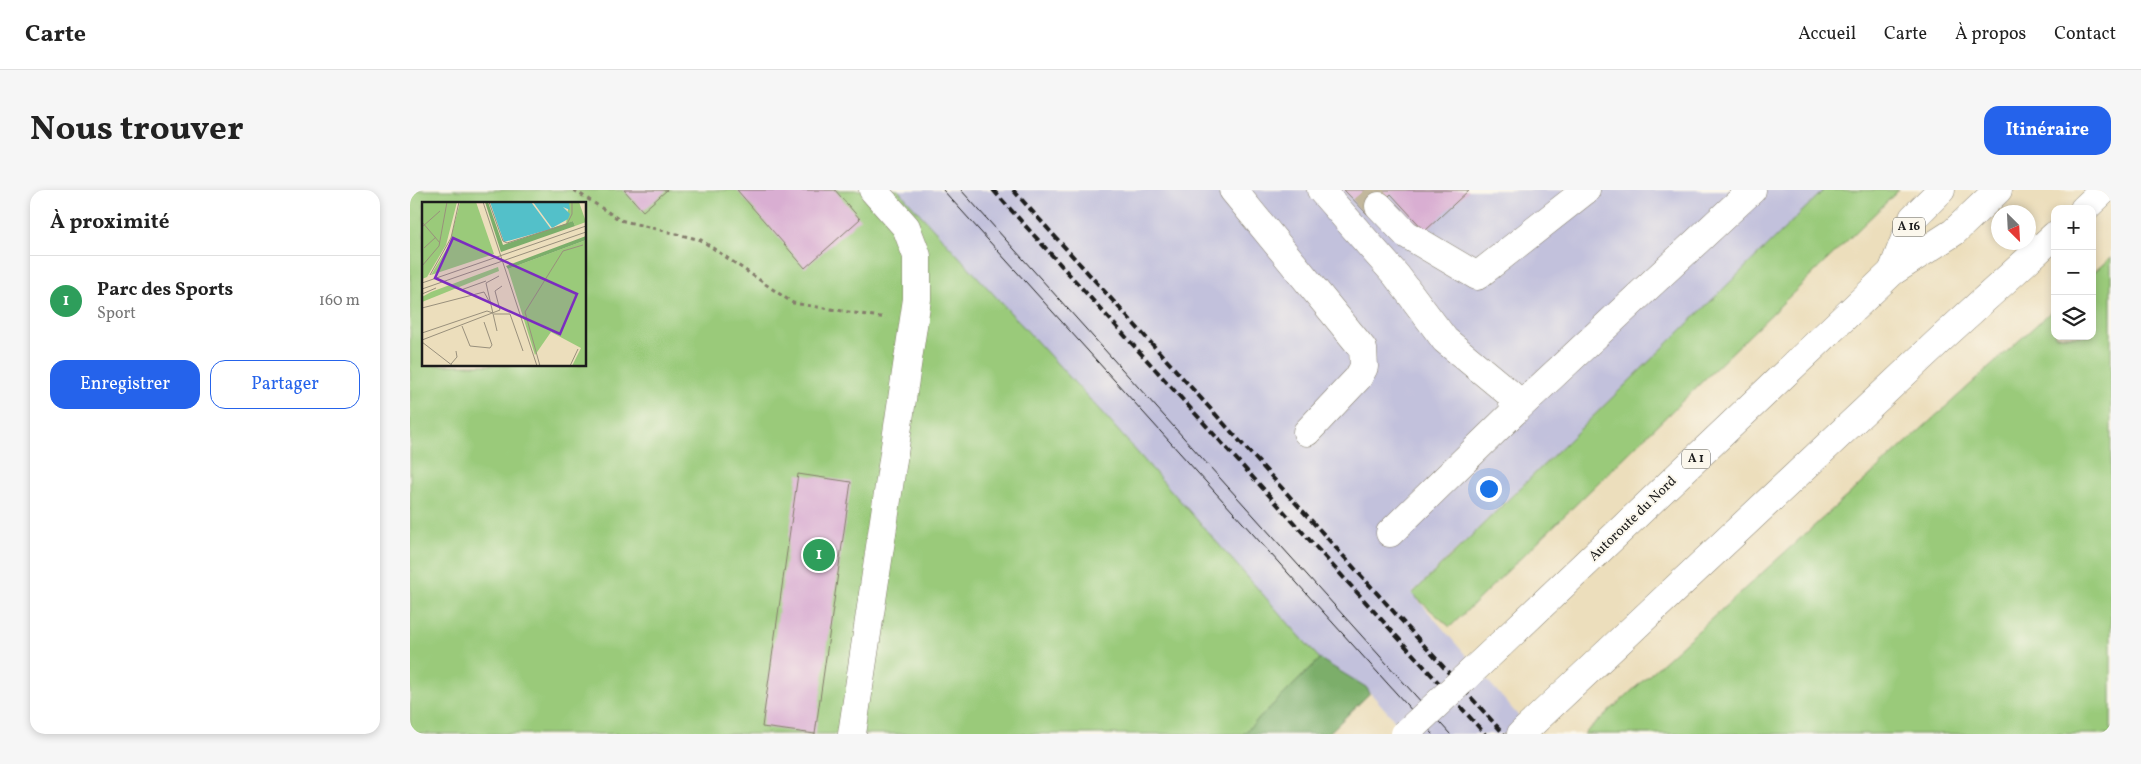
<!DOCTYPE html>
<html lang="fr">
<head>
<meta charset="utf-8">
<style>
	:root { --surface:#fff; --page:#f6f6f6; --text:#222; --muted:#767676; --line:#e0e0e0; --accent:#2563eb }
	body { margin:0; font-family:Vollkorn,serif; background:var(--page); color:var(--text) }
	.controls { position:absolute; right:15px; top:15px; display:grid; overflow:hidden; border-radius:10px; box-shadow:0 2px 8px #0003 }
	.controls button { width:45px; height:45px; display:grid; place-items:center; padding:0; border:0; border-bottom:1px solid var(--line); background:var(--surface); color:var(--text); font:25px sans-serif }
	.compass { position:absolute; left:1581px; top:15px; width:45px; height:45px; border-radius:50%; background:var(--surface); box-shadow:0 2px 8px #0003; rotate:156deg }
	.you { position:absolute; left:1078px; top:298px; width:18px; height:18px; margin:-12px; border:4px solid #fff; border-radius:50%; background:#1a73e8; box-shadow:0 0 0 8px #1a73e833 }
	.badge { display:grid; place-items:center; width:32px; height:32px; border-radius:50%; background:var(--accent); color:#fff; font-size:16px; font-weight:700 }
	.pin { position:absolute; translate:-50% -50%; border:2px solid #fff; box-shadow:0 1px 5px #0006 }
	.list { margin:0; padding:0; list-style:none }
	h2 { display:flex; justify-content:space-between; align-items:center; height:65px; margin:0; padding:0 20px; font-size:21px }
	h2 small { font-size:16px; font-weight:400; color:var(--muted) }
	.list li { display:grid; grid-template-columns:32px 1fr auto; gap:15px; align-items:center; box-sizing:border-box; height:90px; padding:0 20px; border-top:1px solid var(--line) }
	.list b { display:block; font-size:19px; white-space:nowrap }
	.list p { margin:0; font-size:16px; white-space:nowrap; color:var(--muted) }
	.list em { font-size:16px; font-style:normal; color:var(--muted) }
	.actions { display:flex; gap:10px; padding:15px 20px }
	.actions a { flex:1; padding:11px 0; border:1px solid var(--accent); border-radius:15px; text-align:center; font-size:18px; color:var(--accent) }
	.actions .main { background:var(--accent); color:#fff }
	.icon { flex:none; width:28px; height:28px; fill:none; stroke:currentColor; stroke-width:2; stroke-linecap:round; stroke-linejoin:round }
	.map { position:relative; flex:none; width:1701px; height:544px; overflow:hidden; border-radius:15px }
	header { display:flex; align-items:center; gap:30px; box-sizing:border-box; height:70px; padding:0 25px; background:var(--surface); border-bottom:1px solid var(--line) }
	header strong { font-size:24px }
	nav { display:flex; gap:28px; margin-inline-start:auto; font-size:18px }
	.intro { display:flex; align-items:center; justify-content:space-between; box-sizing:border-box; height:120px; padding:0 30px }
	h1 { margin:0; font-size:35px }
	.button { padding:12px 22px; border-radius:15px; background:var(--accent); color:#fff; font-size:18px; font-weight:700 }
	main { display:flex; gap:30px; padding:0 30px }
	aside { flex:1; background:var(--surface); border-radius:15px; box-shadow:0 2px 8px #0003 }
	.map>svg:first-child { display:block }
</style>
</head>
<body>
<header>
<strong>Carte</strong>
<nav><a>Accueil</a><a>Carte</a><a>À propos</a><a>Contact</a></nav>
</header>
<div class="intro"><h1>Nous trouver</h1><a class="button">Itinéraire</a></div>
<main>
<aside>
<h2>À proximité<small></small></h2>
<ul class="list">
<li><span class="badge" style="background:#2e9e5b">1</span><div><b>Parc des Sports</b><p>Sport</p></div><em>160 m</em></li>
</ul>
<div class="actions"><a class="main">Enregistrer</a><a>Partager</a></div>
</aside>
<div class="map">
<svg width="1701" height="544" viewBox="0 0 1701 544">
	<rect width="100%" height="100%" fill="#fbf7ec"/>
	<filter id="ink" filterUnits="userSpaceOnUse"><feTurbulence type="fractalNoise" baseFrequency=".02" numOctaves="2"/><feDisplacementMap in="SourceGraphic" scale="10" xChannelSelector="R" yChannelSelector="G"/><feConvolveMatrix kernelMatrix="1 2 1 2 8 2 1 2 1" color-interpolation-filters="sRGB"/></filter>
	<filter id="wash" filterUnits="userSpaceOnUse"><feTurbulence type="fractalNoise" baseFrequency=".0096" numOctaves="4" result="noise"/><feDisplacementMap in="SourceGraphic" scale="20" xChannelSelector="R" yChannelSelector="G"/><feGaussianBlur stdDeviation="1.12" result="paint"/><feColorMatrix in="noise" values="0 0 0 0 0 0 0 0 0 0 0 0 0 0 0 0 0 1.4 0 .05"/><feComposite in="paint" operator="in"/></filter>
	<g filter="url(#wash)">
		<rect width="100%" height="100%" fill="#ecdebc"/>
		<!-- industrial -->
		<path fill="#c2c1dc" d="M 488,0 L 1414,0 L 1002,403 L 1124,544 L 997,544 L 957,499 L 910,469 L 697,228 Z"/>
		<!-- green -->
		<g fill="#9aca7a" stroke="#5b734b" fill-rule="evenodd">
			<path d="M 0,0 L 488,0 L 697,228 L 910,469 L 833,544 L 0,544 ZM 14,14 L 175,14 L 175,175 L 14,175 Z"/>
			<path d="M 1414,0 L 1489,0 L 1040,437 L 1002,404 Z"/>
			<path d="M 1701,67 L 1701,544 L 1174,544 L 1645,118 L 1645,146 L 1682,146 L 1682,84 Z"/>
		</g>
		<!-- forest -->
		<path fill="#7bae6a" stroke="#4c6543" d="M 910,469 L 956,497 L 960,503 L 918,544 L 833,544 Z"/>
		<g id="blocks">
			<!-- building -->
			<g fill="#d9aed2">
				<path d="M 214,0 L 257,0 L 233,21 Z"/>
				<path d="M 327,0 L 425,0 L 450,29 L 395,78 Z"/>
				<path d="M 934,0 L 1059,0 L 1015,41 L 981,4 L 959,26 Z"/>
				<path d="M 388,284 L 441,292 L 405,544 L 352,537 Z"/>
			</g>
		</g>
	</g>
	<g filter="url(#ink)">
		<use href="#blocks" fill-opacity="0" stroke="#847d6c" stroke-width="1"/>
		<g fill="none" stroke-linecap="round" stroke-linejoin="round">
			<!-- minor-tunnel -->
			<path stroke="#c2b79c" stroke-width="28" stroke-dasharray="28 14" stroke-linecap="butt" d="M 955,0 L 969,16"/>
			<!-- minor casing -->
			<g stroke="#847d6c" stroke-width="29">
				<g id="minor">
					<path d="M 823,0 L 953,159 L 954,177 L 948,188 L 897,242"/>
					<path d="M 911,0 L 986,85 L 1035,150 L 1100,204 L 1106,220 L 980,343"/>
					<path d="M 969,16 L 996,44 L 1067,86 L 1176,0"/>
					<path d="M 1106,220 L 1342,0"/>
					<path d="M 442,544 L 507,109 L 507,66 L 496,37 L 463,0"/>
				</g>
			</g>
			<!-- highway casing -->
			<g stroke="#847d6c" stroke-width="29">
				<g id="highway">
					<path d="M 1674,19 L 1694,0"/>
					<path d="M 1482,82 L 1503,28 L 1531,0"/>
					<path d="M 1090,455 L 1482,82 L 1544,42 L 1588,0"/>
					<path d="M 1111,544 L 1531,149 L 1645,45"/>
				</g>
			</g>
			<!-- path -->
			<path stroke="#847d6c" stroke-width="3" stroke-dasharray="4 4" stroke-linecap="butt" d="M 164,0 L 210,30 L 291,50 L 383,113 L 476,128"/>
			<!-- minor -->
			<use href="#minor" stroke="#fff" stroke-width="28"/>
			<!-- highway -->
			<use href="#highway" stroke="#fff" stroke-width="28"/>
			<!-- tram -->
			<g stroke="#1c1c1c" stroke-width="1">
				<path d="M 533,0 L 1023,544"/>
				<path d="M 551,0 L 1040,544"/>
			</g>
			<!-- rail -->
			<g stroke="#1c1c1c" stroke-width="4" stroke-dasharray="8 4" stroke-linecap="butt">
				<path d="M 583,0 L 1075,544"/>
				<path d="M 603,0 L 1094,544"/>
			</g>
			<!-- highway-bridge casing -->
			<g stroke="#847d6c" stroke-width="29" stroke-linecap="butt">
				<path id="highway-bridge" d="M 995,544 L 1090,455"/>
			</g>
			<!-- highway-bridge -->
			<use href="#highway-bridge" stroke="#fff" stroke-width="28"/>
		</g>
	</g>
	<g text-anchor="middle" dominant-baseline="central" stroke-width="4" stroke-linejoin="round" paint-order="stroke">
		<!-- shield labels -->
		<g fill="#fbf7ec" stroke="#5f5e5a" stroke-width="1">
			<rect x="1483" y="27.5" width="32" height="19" rx="4"/>
			<rect x="1272" y="259.5" width="28" height="19" rx="4"/>
		</g>
		<g font-size="12" font-weight="bold" fill="#1c1c1c">
			<text x="1499" y="37">A 16</text>
			<text x="1286" y="269">A 1</text>
		</g>
		<!-- street labels -->
		<g font-size="14" fill="#1c1c1c" stroke="#fbf7ec">
			<text transform="translate(1223 329) rotate(-44)">Autoroute du Nord</text>
		</g>
	</g>
	<!-- overview -->
	<g transform="translate(12 12)">
		<rect width="164" height="164" fill="#ecdebc"/>
		<path d="M 0,0 L 35,0 L 24,43 L 5,75 L 0,77 ZM 38,0 L 54,0 L 72,52 L 9,73 L 27,43 ZM 147,0 L 157,0 L 164,20 L 153,24 L 151,19 L 144,22 ZM 164,38 L 164,164 L 150,164 L 159,146 L 129,130 L 113,153 L 86,67 ZM 76,65 L 77,69 L 0,100 L 0,95 L 9,90 Z" fill="#9aca7a"/>
		<path d="M 63,0 L 66,0 L 81,43 L 151,19 L 153,24 L 79,50 ZM 164,34 L 164,38 L 121,54 L 86,67 L 84,64 Z" fill="#7bae6a"/>
		<path d="M 68,0 L 109,0 L 129,27 L 82,40 ZM 111,0 L 147,0 L 148,8 L 141,5 L 148,12 L 146,17 L 130,26 Z" fill="#53c0c9"/>
		<path fill="none" stroke="#99907c" stroke-width="1" d="M 61,0 L 115,164M 67,0 L 81,39 L 85,41 L 145,22 L 150,12 L 150,0M 0,20 L 18,41M 0,25 L 18,9M 2,46 L 14,35M 0,64 L 17,44 L 25,0M 8,73 L 29,36 L 37,0M 0,81 L 164,24M 0,87 L 164,30M 39,88 L 64,79M 0,92 L 14,86M 0,106 L 62,90 L 67,99M 72,112 L 88,112 L 101,149M 40,124 L 48,144 L 68,146 L 70,143 L 62,120M 75,129 L 64,81 L 77,74M 0,131 L 65,109 L 71,111M 0,138 L 78,108 L 73,89 L 80,84M 0,140 L 31,164M 29,162 L 35,155 L 34,149M 118,164 L 103,110 L 141,49 L 161,43M 148,164 L 156,147"/>
		<path fill="#7b2cbf" fill-opacity="0.15" stroke="#7b2cbf" stroke-width="2.5" d="M 31,36 L 155,92 L 138,132 L 13,76 Z"/>
		<rect width="164" height="164" fill="none" stroke="#1c1c1c" stroke-width="2.5"/>
	</g>
</svg>
<div class="controls">
<button>+</button>
<button>−</button>
<button><svg class="icon" aria-label="layers" viewBox="0 0 24 24"><path d="M12 4l9 5-9 5-9-5zM3 14l9 5 9-5"/></svg></button>
</div>
<svg class="compass" viewBox="-18 -18 36 36"><path d="M0-13l5 13h-10z" fill="#e53935"/><path d="M0 13l5-13h-10z" fill="#767676"/></svg>
<div class="you"></div>
<div class="pin badge" style="left:409px;top:365px;background:#2e9e5b">1</div>
</div>
</main>
</body>
</html>
